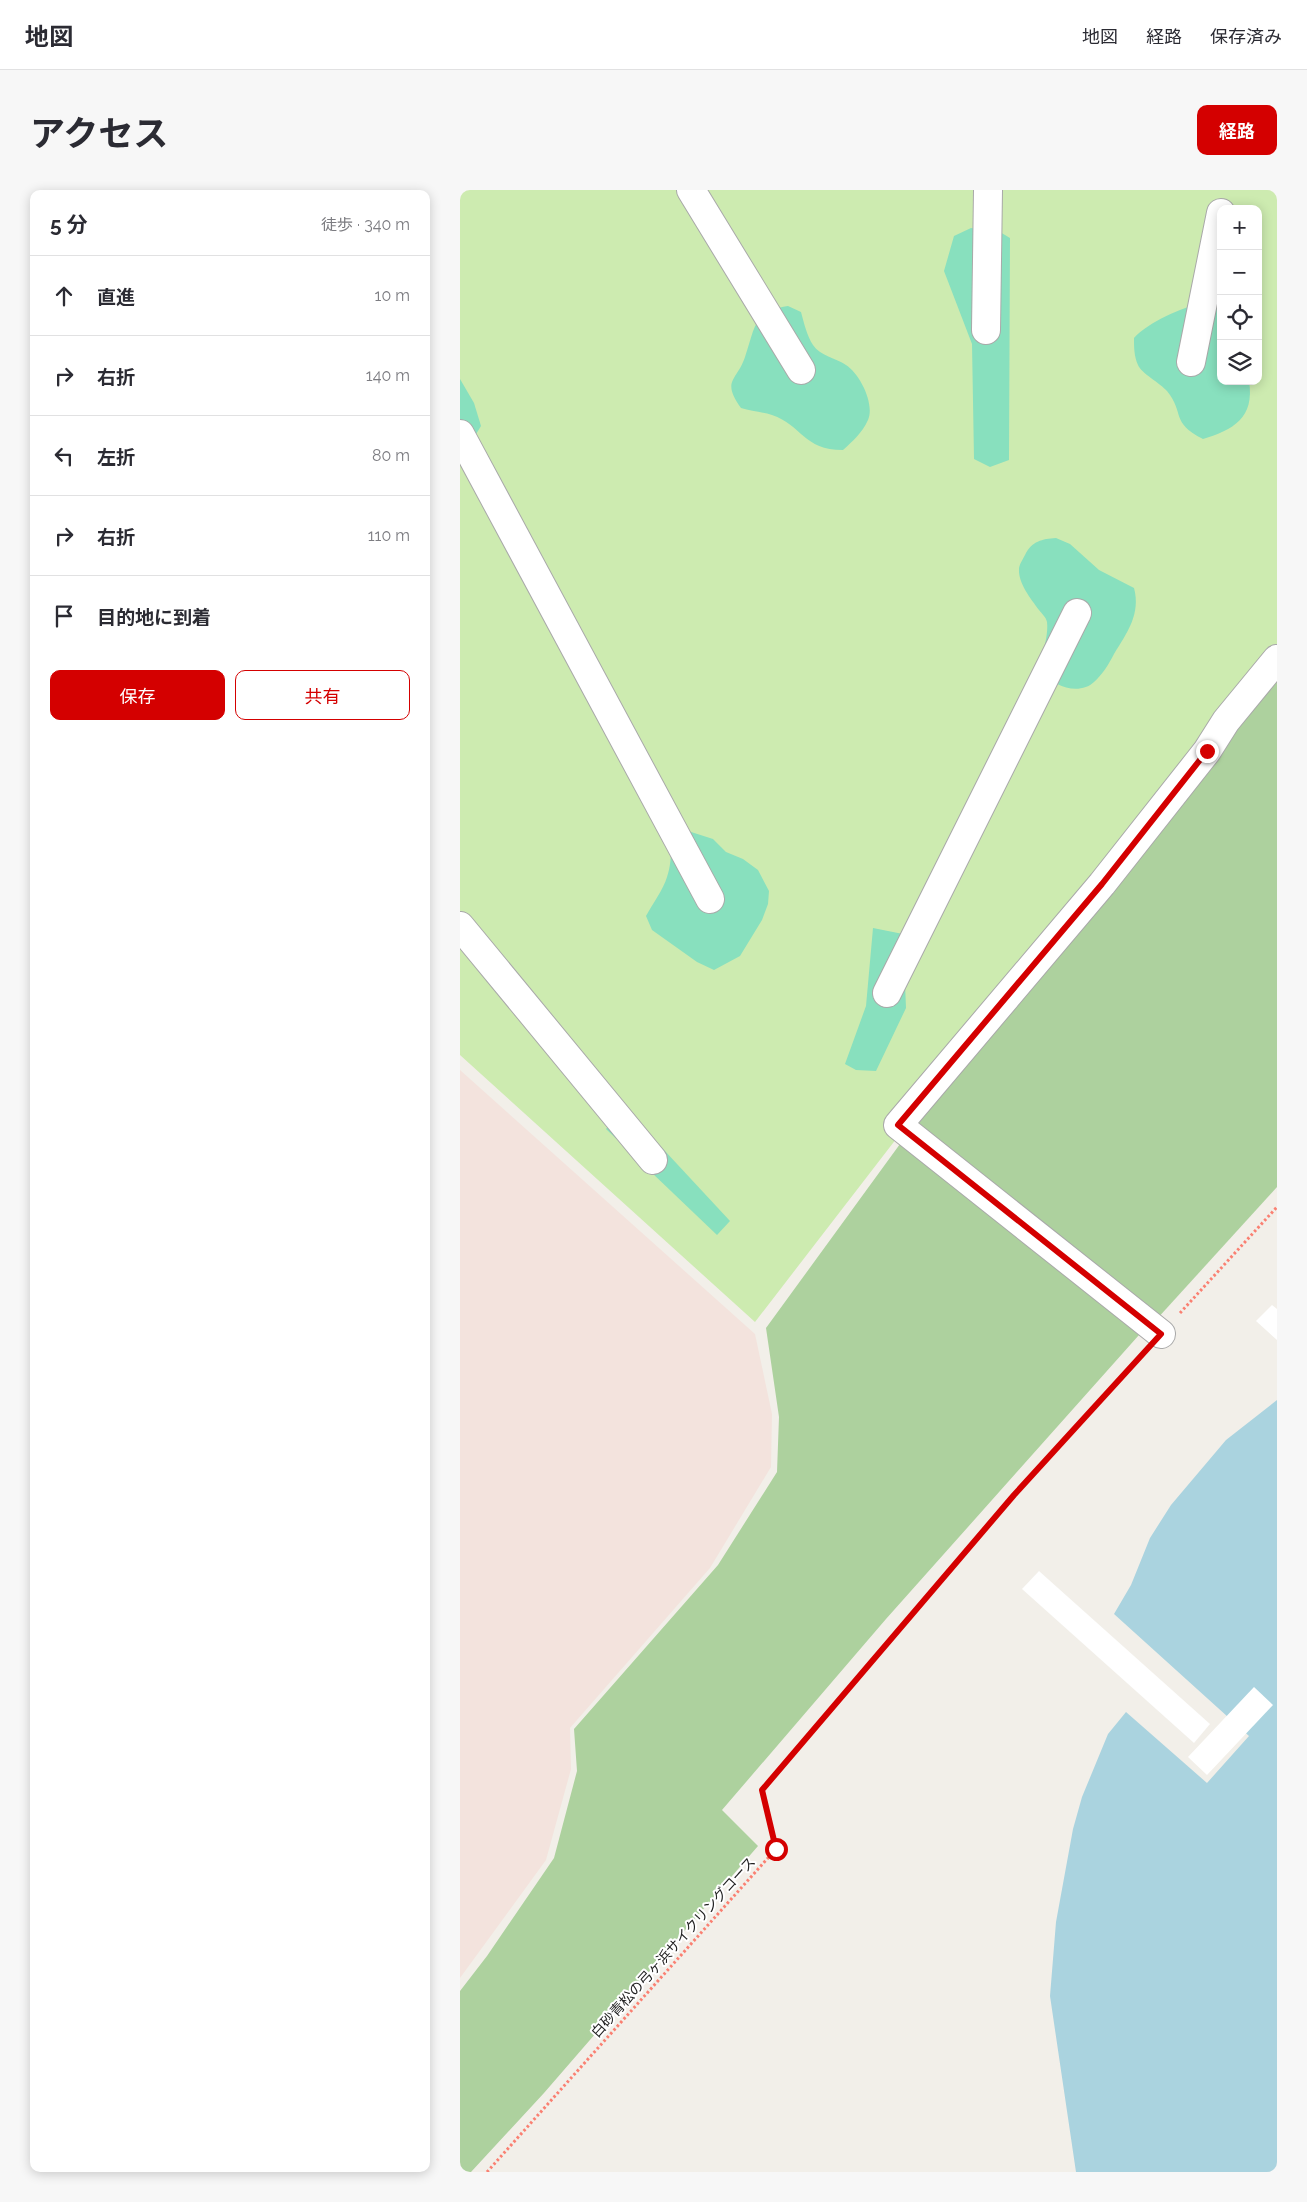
<!DOCTYPE html>
<html lang="ja">
<head>
<meta charset="utf-8">
<style>
	:root { --surface:#fff; --page:#f7f7f7; --text:#2b2b33; --muted:#7c7c81; --line:#e1e1e2; --accent:#d40000 }
	body { margin:0; font-family:Raleway,"Noto Sans JP",sans-serif; background:var(--page); color:var(--text) }
	.controls { position:absolute; right:15px; top:15px; display:grid; overflow:hidden; border-radius:10px; box-shadow:0 2px 12px #0003 }
	.controls button { width:45px; height:45px; display:grid; place-items:center; padding:0; border:0; border-bottom:1px solid var(--line); background:var(--surface); color:var(--text); font:25px sans-serif }
	.stop { position:absolute; width:15px; height:15px; margin:-11px; border:4px solid #d40000; border-radius:50%; background:#fff }
	.stop.end { background:#d40000; border-color:#fff; box-shadow:0 1px 5px #0008 }
	.list { margin:0; padding:0; list-style:none }
	h2 { display:flex; justify-content:space-between; align-items:center; height:65px; margin:0; padding:0 20px; font-size:21px }
	h2 small { font-size:16px; font-weight:400; color:var(--muted) }
	.list li { display:grid; grid-template-columns:32px 1fr auto; gap:15px; align-items:center; box-sizing:border-box; height:80px; padding:0 20px; border-top:1px solid var(--line) }
	.list b { display:block; font-size:19px; white-space:nowrap }
	.list em { font-size:16px; font-style:normal; color:var(--muted) }
	.actions { display:flex; gap:10px; padding:15px 20px }
	.actions a { flex:1; padding:11px 0; border:1px solid var(--accent); border-radius:10px; text-align:center; font-size:18px; color:var(--accent) }
	.actions .main { background:var(--accent); color:#fff }
	.icon { flex:none; width:28px; height:28px; fill:none; stroke:currentColor; stroke-width:2; stroke-linecap:round; stroke-linejoin:round }
	.map { position:relative; flex:none; width:817px; height:1982px; overflow:hidden; border-radius:10px }
	header { display:flex; align-items:center; gap:30px; box-sizing:border-box; height:70px; padding:0 25px; background:var(--surface); border-bottom:1px solid var(--line) }
	header strong { font-size:24px }
	nav { display:flex; gap:28px; margin-inline-start:auto; font-size:18px }
	.intro { display:flex; align-items:center; justify-content:space-between; box-sizing:border-box; height:120px; padding:0 30px }
	h1 { margin:0; font-size:35px }
	.button { padding:12px 22px; border-radius:10px; background:var(--accent); color:#fff; font-size:18px; font-weight:700 }
	main { display:flex; gap:30px; padding:0 30px }
	aside { flex:1; background:var(--surface); border-radius:10px; box-shadow:0 2px 12px #0003 }
	.map>svg:first-child { display:block }
</style>
</head>
<body>
<header>
<strong>地図</strong>
<nav><a>地図</a><a>経路</a><a>保存済み</a></nav>
</header>
<div class="intro"><h1>アクセス</h1><a class="button">経路</a></div>
<main>
<aside>
<h2>5 分<small>徒歩 · 340 m</small></h2>
<ul class="list">
<li><svg class="icon" aria-label="ahead" viewBox="0 0 24 24"><path d="M12 20V5M6 11l6-6 6 6"/></svg><div><b>直進</b></div><em>10 m</em></li>
<li><svg class="icon" aria-label="right" viewBox="0 0 24 24"><path d="M7 20v-9h11M14 6l5 5-5 5"/></svg><div><b>右折</b></div><em>140 m</em></li>
<li><svg class="icon" aria-label="left" viewBox="0 0 24 24"><path d="M17 20v-9H6M10 6l-5 5 5 5"/></svg><div><b>左折</b></div><em>80 m</em></li>
<li><svg class="icon" aria-label="right" viewBox="0 0 24 24"><path d="M7 20v-9h11M14 6l5 5-5 5"/></svg><div><b>右折</b></div><em>110 m</em></li>
<li><svg class="icon" aria-label="arrive" viewBox="0 0 24 24"><path d="M6 21V4h12l-3 4 3 4H6"/></svg><div><b>目的地に到着</b></div></li>
</ul>
<div class="actions"><a class="main">保存</a><a>共有</a></div>
</aside>
<div class="map">
<svg width="817" height="1982" viewBox="0 0 817 1982">
	<rect width="100%" height="100%" fill="#f2efe9"/>
	<!-- military -->
	<path fill="#f3e3dd" d="M 0,880 L 295,1144 L 312,1224 L 311,1277 L 250,1378 L 110,1538 L 111,1579 L 86,1670 L 0,1788 Z"/>
	<!-- grass -->
	<path fill="#cdebb0" fill-rule="evenodd" d="M 0,0 L 817,0 L 817,455 L 295,1132 L 0,865 ZM 761,19 L 798,19 L 798,191 L 761,191 Z"/>
	<!-- forest -->
	<g fill="#add19e">
		<path d="M 817,488 L 817,997 L 696,1130 L 456,932 Z"/>
		<path d="M 447,953 L 679,1145 L 426,1429 L 262,1620 L 298,1656 L 84,1903 L 11,1982 L 0,1982 L 0,1801 L 27,1766 L 94,1668 L 117,1581 L 114,1539 L 258,1375 L 317,1282 L 319,1227 L 306,1138 L 440,954 Z"/>
	</g>
	<!-- pitch -->
	<g fill="#88e0be">
		<path d="M 511,38 L 540,42 L 550,48 L 549,270 L 530,277 L 514,269 L 512,154 L 484,81 L 494,46 Z"/>
		<path d="M 743,112 L 761,118 L 761,191 L 789,191 C 795,228 773,240 743,249 C 710,232 725,223 707,201 C 700,193 681,183 678,175 C 674,166 674,157 674,148 C 690,131 720,119 743,112 Z"/>
		<path d="M 328,116 L 341,122 C 344,133 347,146 353,155 C 360,166 376,168 386,175 C 400,184 415,214 408,230 C 402,243 393,251 383,260 C 343,260 342,235 312,225 C 302,222 291,221 281,218 C 261,190 277,191 285,167 C 295,138 293,121 328,116 Z"/>
		<path d="M 0,189 L 14,213 L 21,236 L 10,254 L 0,255 Z"/>
		<path d="M 596,348 L 610,354 L 639,380 L 674,398 C 681,424 667,443 654,464 C 649,474 642,485 634,492 C 621,505 592,498 585,481 C 579,466 589,449 587,432 C 586,427 582,424 579,420 C 571,409 558,393 559,379 C 559,375 563,369 565,365 C 572,351 582,349 596,348 Z"/>
		<path d="M 228,641 L 253,649 L 266,662 L 283,669 L 298,680 L 309,701 L 308,714 L 302,730 L 280,766 L 254,780 L 237,772 L 192,740 L 186,726 C 193,713 203,700 207,687 C 215,664 204,660 228,641 Z"/>
		<path d="M 413,738 L 443,744 L 446,818 L 416,881 L 396,880 L 385,874 L 406,816 Z"/>
		<path d="M 165,918 L 270,1031 L 257,1045 L 146,939 Z"/>
	</g>
	<!-- water -->
	<path fill="#aad3df" d="M 817,1210 L 817,1982 L 616,1982 L 590,1806 L 596,1732 L 613,1639 L 622,1607 L 648,1544 L 666,1522 L 747,1593 L 789,1546 L 654,1424 L 671,1395 L 690,1348 L 711,1315 L 766,1250 Z"/>
	<!-- pier -->
	<g fill="#fff">
		<path d="M 812,1115 L 817,1119 L 817,1150 L 796,1131 Z"/>
		<path d="M 579,1381 L 750,1534 L 734,1553 L 562,1399 Z"/>
		<path d="M 794,1497 L 813,1515 L 747,1585 L 728,1567 Z"/>
	</g>
	<g fill="none" stroke-linecap="round" stroke-linejoin="round">
		<!-- minor casing -->
		<g stroke="#a9a9a9" stroke-width="30">
			<g id="minor">
				<path d="M 231,0 L 341,180"/>
				<path d="M 526,140 L 528,0"/>
				<path d="M 731,172 L 761,23"/>
				<path d="M 0,244 L 250,709"/>
				<path d="M 0,736 L 193,970"/>
				<path d="M 427,803 L 617,423"/>
				<path d="M 701,1144 L 438,935 L 642,694 L 747,561 L 766,531 L 817,469"/>
			</g>
		</g>
		<!-- path -->
		<g stroke="#fa8072" stroke-width="3" stroke-dasharray="2.5 2.5" stroke-linecap="butt">
			<path d="M 720,1123 L 817,1017"/>
			<path d="M 27,1982 L 316,1659 L 302,1600 L 554,1305 L 682,1165"/>
		</g>
		<!-- minor -->
		<use href="#minor" stroke="#fff" stroke-width="28"/>
	</g>
	<g fill="none" stroke-linecap="round" stroke-linejoin="round">
		<!-- route -->
		<path stroke="#d40000" stroke-width="6" d="M 316,1659 L 302,1600 L 554,1305 L 701,1144 L 438,935 L 642,694 L 747,561"/>
	</g>
	<g text-anchor="middle" dominant-baseline="central" stroke-width="4" stroke-linejoin="round" paint-order="stroke">
		<!-- street labels -->
		<g font-size="14" fill="#222" stroke="#fff">
			<text transform="translate(213 1757) rotate(-48)">白砂青松の弓ヶ浜サイクリングコース</text>
		</g>
	</g>
</svg>
<div class="controls">
<button>+</button>
<button>−</button>
<button><svg class="icon" aria-label="locate" viewBox="0 0 24 24"><circle cx="12" cy="12" r="6"/><path d="M12 2v4M12 18v4M2 12h4M18 12h4"/></svg></button>
<button><svg class="icon" aria-label="layers" viewBox="0 0 24 24"><path d="M12 4l9 5-9 5-9-5zM3 14l9 5 9-5"/></svg></button>
</div>
<div class="stop" style="left:316px;top:1659px"></div>
<div class="stop end" style="left:747px;top:561px"></div>
</div>
</main>
</body>
</html>
